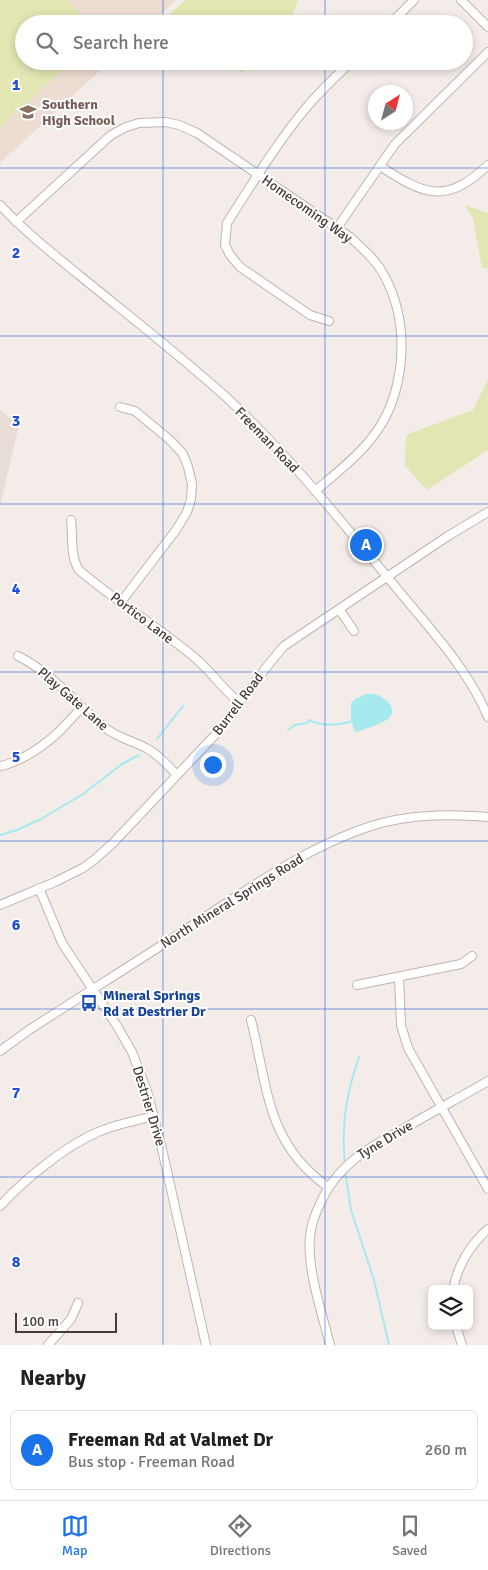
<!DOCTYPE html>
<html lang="en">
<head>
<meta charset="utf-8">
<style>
	:root { --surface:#fff; --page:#f6f6f6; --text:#202124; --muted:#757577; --line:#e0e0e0; --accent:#1a73e8 }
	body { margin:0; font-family:Signika,sans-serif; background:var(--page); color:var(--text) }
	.controls { position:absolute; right:15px; bottom:15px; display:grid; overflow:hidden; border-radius:8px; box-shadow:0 2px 8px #0003 }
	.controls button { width:45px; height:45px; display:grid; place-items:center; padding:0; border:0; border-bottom:1px solid var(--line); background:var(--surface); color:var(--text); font:25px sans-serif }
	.compass { position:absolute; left:368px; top:85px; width:45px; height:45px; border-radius:50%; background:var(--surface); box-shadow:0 2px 8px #0003; rotate:36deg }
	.scale { position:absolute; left:15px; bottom:12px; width:102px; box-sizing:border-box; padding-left:5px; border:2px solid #463b37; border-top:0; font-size:14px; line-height:18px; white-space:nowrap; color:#463b37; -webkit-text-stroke:4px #fff; paint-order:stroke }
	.you { position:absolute; left:212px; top:764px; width:18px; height:18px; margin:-12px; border:4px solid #fff; border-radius:50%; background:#1a73e8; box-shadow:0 0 0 8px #1a73e833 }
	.badge { display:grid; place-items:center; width:32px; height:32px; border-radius:50%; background:var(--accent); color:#fff; font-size:16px; font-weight:700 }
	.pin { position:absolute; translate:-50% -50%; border:2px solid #fff; box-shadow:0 1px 5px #0006 }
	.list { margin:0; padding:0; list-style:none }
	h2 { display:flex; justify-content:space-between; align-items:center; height:65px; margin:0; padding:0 20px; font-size:21px }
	h2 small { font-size:16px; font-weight:400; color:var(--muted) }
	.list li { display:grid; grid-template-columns:32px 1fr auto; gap:15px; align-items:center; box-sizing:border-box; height:80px; margin:0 10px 10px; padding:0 10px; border:1px solid var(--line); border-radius:8px }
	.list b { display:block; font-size:19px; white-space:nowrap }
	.list p { margin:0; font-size:16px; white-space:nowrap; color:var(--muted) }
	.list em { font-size:16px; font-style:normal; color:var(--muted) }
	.icon { flex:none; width:28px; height:28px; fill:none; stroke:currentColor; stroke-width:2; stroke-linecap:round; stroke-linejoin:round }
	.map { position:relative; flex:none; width:488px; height:1345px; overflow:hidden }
	.search { position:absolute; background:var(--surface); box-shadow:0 2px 8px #0003; left:15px; right:15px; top:15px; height:55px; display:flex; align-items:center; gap:12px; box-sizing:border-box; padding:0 18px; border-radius:28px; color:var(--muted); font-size:19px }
	.sheet { height:155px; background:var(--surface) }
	nav { display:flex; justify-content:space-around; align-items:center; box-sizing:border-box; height:70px; border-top:1px solid var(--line); background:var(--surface); font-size:14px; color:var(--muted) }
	nav a { display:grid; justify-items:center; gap:2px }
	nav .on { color:var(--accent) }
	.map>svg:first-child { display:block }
</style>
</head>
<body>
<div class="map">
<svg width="488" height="1345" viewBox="0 0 488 1345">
	<rect width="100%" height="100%" fill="#f3ece8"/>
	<!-- residential -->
	<path fill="#e7dcd6" d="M 0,410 L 19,425 L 0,506 Z"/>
	<!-- education -->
	<path fill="#ecdcd2" d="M 0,0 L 176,0 L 151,24 L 24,24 L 24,61 L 110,61 L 0,163 Z"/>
	<!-- green -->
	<g fill="#e1e6b2">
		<path d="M 0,0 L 68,0 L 88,24 L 24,24 L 24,61 L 71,61 L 0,128 Z"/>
		<path d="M 186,0 L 298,0 L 290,24 L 158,24 Z"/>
		<path d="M 203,61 L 254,61 L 243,72 Z"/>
		<path d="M 465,205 L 488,213 L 488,269 L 482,267 L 473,219 Z"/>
		<path d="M 488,379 L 488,450 L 427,490 L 405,466 L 406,435 L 473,410 Z"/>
	</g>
	<!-- water -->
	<path fill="#a6e9ee" d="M 366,694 C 368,694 371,693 374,694 C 384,696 399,708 389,718 C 384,723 367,728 360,731 L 355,732 L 351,720 L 351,703 L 355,699 Z"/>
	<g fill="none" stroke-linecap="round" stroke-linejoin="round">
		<!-- stream -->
		<g stroke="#a6e9ee" stroke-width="2">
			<path d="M 288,730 L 295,725 L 308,723 L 309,720 C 324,727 339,725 354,721"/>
			<path d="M 157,739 L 183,706"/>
			<path d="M 0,835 L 17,830 L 41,819 L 83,794 L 122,764 L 139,755"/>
			<path d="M 345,1165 C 341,1127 346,1094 359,1057"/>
			<path d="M 345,1170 L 351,1210 L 374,1280 L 389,1345"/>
		</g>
		<!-- minor casing -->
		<g stroke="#c2b4ae" stroke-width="10">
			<g id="minor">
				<path d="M 461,0 L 488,27"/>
				<path d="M 390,24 L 414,0"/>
				<path d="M 380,166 C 424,195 446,205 488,165"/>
				<path d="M 0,205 C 24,231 52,253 79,275 C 128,315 178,354 225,396 C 287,453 340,520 394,585 C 428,627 467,667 488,717"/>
				<path d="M 16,222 L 111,135 L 126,127 L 139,123 L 166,122 L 179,125 L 197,133 L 350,237 C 363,249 377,261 385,277 C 411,326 406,396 371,439 C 355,459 334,475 315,491"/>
				<path d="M 337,228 L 395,144 L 488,52"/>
				<path d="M 329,321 L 310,315 L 240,267 L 230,255 L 225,245 L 227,223 C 252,184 276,144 306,108 C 320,91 336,76 352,61"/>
				<path d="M 120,407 L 135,411 L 170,440 L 183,454 L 188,467 L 192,484 L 191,499 L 187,512 L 176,530 L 121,602"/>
				<path d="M 71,520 C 73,536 70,557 79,570 C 115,601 157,626 194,657 C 211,671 223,690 240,703"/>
				<path d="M 339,609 L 354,631"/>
				<path d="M 18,656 C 52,673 75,703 104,727 C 117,738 134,741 148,749 C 159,755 168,766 177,775"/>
				<path d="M 0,766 C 9,765 18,760 26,756 C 51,742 63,728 82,707"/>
				<path d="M 39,888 L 62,943 L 117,1026 L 132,1052 L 147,1091 L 162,1149 L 206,1345"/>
				<path d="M 0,905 L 55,882 L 83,868 L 94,860 L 112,844 L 215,735 C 239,706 259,674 284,646 L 448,536 L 488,512"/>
				<path d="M 399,977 L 401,1025 L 408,1048 L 488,1189"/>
				<path d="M 357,985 L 461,964 L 472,956"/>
				<path d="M 251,1020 C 268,1087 266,1143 328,1187"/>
				<path d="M 0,1051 L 29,1030 C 86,993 143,958 199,921 C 253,886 309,846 371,826 C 409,814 449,814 488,817"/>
				<path d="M 0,1206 C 24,1180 65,1146 98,1132 C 116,1124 135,1121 154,1116"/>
				<path d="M 453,1289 C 458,1265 470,1245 488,1229"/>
				<path d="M 456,1326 L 462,1345"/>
				<path d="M 48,1345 L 71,1319 L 78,1303"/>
				<path d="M 330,1345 C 322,1313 307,1270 310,1237 C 311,1226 315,1214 320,1204 C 338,1162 374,1145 412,1124 C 437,1109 463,1096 488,1081"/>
			</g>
		</g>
		<!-- minor -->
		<use href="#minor" stroke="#fff" stroke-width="8"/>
	</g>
	<!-- grid -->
	<path fill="none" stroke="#1d4ed8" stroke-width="1" stroke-opacity="0.55" d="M 163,0 L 163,24M 325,0 L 325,24M 163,61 L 163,1345M 325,61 L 325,1345M 0,168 L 488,168M 0,336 L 488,336M 0,504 L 488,504M 0,672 L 488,672M 0,841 L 488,841M 0,1009 L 488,1009M 0,1177 L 488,1177"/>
	<!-- icons -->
	<defs>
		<g id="school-bare" transform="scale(1.35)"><path d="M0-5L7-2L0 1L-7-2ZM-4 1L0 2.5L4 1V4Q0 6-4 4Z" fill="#8d6e63" stroke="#fff" stroke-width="2.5" paint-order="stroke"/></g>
		<g id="bus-bare" transform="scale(1.35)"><path d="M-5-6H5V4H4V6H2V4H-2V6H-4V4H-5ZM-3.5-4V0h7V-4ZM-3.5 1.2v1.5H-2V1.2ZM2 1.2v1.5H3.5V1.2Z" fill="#1a4fb4" stroke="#fff" stroke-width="2.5" paint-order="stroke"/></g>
	</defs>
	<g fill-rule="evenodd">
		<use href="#school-bare" x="28" y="112"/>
		<use href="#bus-bare" x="89" y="1003"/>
	</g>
	<g text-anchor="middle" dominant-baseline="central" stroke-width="4" stroke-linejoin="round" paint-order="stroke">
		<!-- education labels -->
		<g font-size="14" font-weight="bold" fill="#785e54" stroke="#fff" text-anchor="start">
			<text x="42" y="104">Southern<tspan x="42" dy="16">High School</tspan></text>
		</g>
		<!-- street labels -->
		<g font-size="14" fill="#463b37" stroke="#fff">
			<text transform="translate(307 209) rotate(35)">Homecoming Way</text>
			<text transform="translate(267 440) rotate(46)">Freeman Road</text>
			<text transform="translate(142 618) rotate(37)">Portico Lane</text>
			<text transform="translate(73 699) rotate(41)">Play Gate Lane</text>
			<text transform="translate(238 704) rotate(-53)">Burrell Road</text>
			<text transform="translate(232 901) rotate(-32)">North Mineral Springs Road</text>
			<text transform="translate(149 1106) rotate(73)">Destrier Drive</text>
			<text transform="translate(385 1140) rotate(-31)">Tyne Drive</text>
		</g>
		<!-- transit labels -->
		<g font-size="14" font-weight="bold" fill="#164399" stroke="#fff" text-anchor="start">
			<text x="103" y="995">Mineral Springs<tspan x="103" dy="16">Rd at Destrier Dr</tspan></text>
		</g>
	</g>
	<g font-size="16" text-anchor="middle" font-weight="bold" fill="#1d4ed8" stroke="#fff" stroke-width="4" stroke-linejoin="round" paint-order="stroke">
		<text x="16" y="90">1</text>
		<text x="16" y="258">2</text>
		<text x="16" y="426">3</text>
		<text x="16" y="594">4</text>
		<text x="16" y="762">5</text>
		<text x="16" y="930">6</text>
		<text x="16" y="1098">7</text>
		<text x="16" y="1267">8</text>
	</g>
</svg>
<div class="controls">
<button><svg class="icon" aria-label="layers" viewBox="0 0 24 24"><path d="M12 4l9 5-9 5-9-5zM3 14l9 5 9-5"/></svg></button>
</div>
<svg class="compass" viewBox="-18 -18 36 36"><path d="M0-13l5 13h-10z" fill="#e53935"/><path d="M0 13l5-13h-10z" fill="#757577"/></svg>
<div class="scale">100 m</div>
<div class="you"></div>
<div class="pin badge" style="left:366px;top:545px">A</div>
<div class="search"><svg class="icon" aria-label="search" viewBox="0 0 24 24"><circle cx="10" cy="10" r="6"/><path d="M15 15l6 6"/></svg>Search here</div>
</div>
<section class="sheet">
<h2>Nearby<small></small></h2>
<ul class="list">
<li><span class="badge">A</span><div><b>Freeman Rd at Valmet Dr</b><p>Bus stop · Freeman Road</p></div><em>260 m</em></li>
</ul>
</section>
<nav>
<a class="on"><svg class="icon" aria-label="map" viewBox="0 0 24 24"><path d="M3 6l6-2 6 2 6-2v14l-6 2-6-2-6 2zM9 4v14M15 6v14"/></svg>Map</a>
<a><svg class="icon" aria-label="directions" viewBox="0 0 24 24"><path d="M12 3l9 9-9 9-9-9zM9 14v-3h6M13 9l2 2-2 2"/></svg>Directions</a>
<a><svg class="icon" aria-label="saved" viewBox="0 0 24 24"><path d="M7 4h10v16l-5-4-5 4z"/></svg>Saved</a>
</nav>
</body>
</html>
